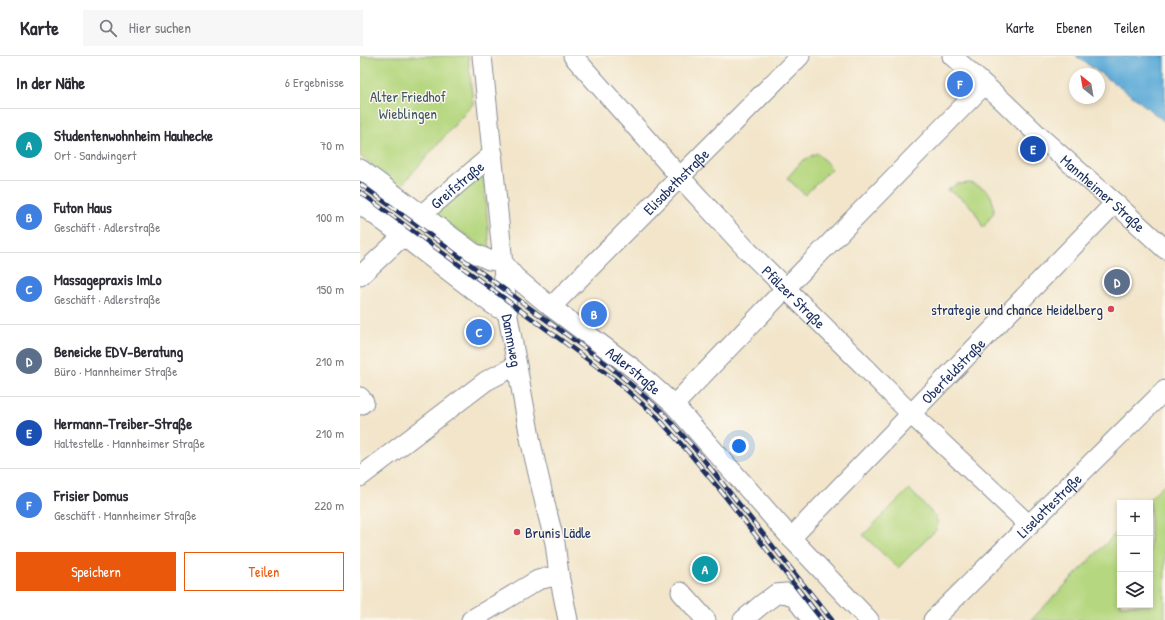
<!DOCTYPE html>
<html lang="de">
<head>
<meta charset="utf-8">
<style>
	:root { --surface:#fff; --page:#f7f7f7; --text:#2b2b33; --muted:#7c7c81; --line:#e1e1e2; --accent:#ea580c }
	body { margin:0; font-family:"Patrick Hand",sans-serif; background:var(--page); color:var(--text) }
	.controls { position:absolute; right:12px; bottom:12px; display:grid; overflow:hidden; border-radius:0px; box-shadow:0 2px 6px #0003 }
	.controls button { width:36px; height:36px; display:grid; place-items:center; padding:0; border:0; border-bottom:1px solid var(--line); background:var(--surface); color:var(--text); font:20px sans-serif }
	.compass { position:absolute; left:709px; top:12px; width:36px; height:36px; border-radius:50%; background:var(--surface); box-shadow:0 2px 6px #0003; rotate:329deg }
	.you { position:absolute; left:379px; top:390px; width:14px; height:14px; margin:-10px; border:3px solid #fff; border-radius:50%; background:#1a73e8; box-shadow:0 0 0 6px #1a73e833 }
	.badge { display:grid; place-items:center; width:26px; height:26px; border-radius:50%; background:var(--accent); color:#fff; font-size:13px; font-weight:700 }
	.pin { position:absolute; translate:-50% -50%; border:2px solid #fff; box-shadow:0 1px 4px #0006 }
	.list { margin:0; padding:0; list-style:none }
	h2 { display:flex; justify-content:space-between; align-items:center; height:52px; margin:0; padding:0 16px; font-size:17px }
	h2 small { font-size:13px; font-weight:400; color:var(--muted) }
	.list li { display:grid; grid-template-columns:26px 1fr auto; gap:12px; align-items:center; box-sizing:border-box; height:72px; padding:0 16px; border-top:1px solid var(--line) }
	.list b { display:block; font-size:15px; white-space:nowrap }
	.list p { margin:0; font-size:13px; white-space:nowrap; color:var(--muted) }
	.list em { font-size:13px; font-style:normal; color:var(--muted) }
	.actions { display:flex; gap:8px; padding:12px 16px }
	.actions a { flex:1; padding:9px 0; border:1px solid var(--accent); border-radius:0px; text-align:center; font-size:14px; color:var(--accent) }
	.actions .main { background:var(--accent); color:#fff }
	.icon { flex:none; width:22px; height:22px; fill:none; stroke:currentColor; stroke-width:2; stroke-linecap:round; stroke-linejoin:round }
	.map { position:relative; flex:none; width:805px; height:564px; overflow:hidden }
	header { display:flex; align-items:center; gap:24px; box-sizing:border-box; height:56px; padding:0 20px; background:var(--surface); border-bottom:1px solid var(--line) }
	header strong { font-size:19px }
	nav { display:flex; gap:22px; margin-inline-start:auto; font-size:14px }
	.search { width:280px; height:36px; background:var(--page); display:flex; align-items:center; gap:10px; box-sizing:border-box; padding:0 14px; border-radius:0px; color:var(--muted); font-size:15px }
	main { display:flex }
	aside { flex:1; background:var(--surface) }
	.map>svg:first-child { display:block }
</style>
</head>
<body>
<header>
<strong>Karte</strong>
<div class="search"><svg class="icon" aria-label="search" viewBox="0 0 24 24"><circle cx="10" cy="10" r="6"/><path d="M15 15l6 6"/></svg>Hier suchen</div>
<nav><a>Karte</a><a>Ebenen</a><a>Teilen</a></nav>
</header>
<main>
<aside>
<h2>In der Nähe<small>6 Ergebnisse</small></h2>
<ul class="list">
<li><span class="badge" style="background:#0f9aa8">A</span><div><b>Studentenwohnheim Hauhecke</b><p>Ort · Sandwingert</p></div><em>70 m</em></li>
<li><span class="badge" style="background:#3f7fe0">B</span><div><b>Futon Haus</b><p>Geschäft · Adlerstraße</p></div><em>100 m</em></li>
<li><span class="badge" style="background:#3f7fe0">C</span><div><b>Massagepraxis ImLo</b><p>Geschäft · Adlerstraße</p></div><em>150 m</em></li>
<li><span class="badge" style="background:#5c6f8a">D</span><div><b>Beneicke EDV-Beratung</b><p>Büro · Mannheimer Straße</p></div><em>210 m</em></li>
<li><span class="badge" style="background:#1a4fb4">E</span><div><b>Hermann-Treiber-Straße</b><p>Haltestelle · Mannheimer Straße</p></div><em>210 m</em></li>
<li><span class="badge" style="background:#3f7fe0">F</span><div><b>Frisier Domus</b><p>Geschäft · Mannheimer Straße</p></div><em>220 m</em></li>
</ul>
<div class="actions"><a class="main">Speichern</a><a>Teilen</a></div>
</aside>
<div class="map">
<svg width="805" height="564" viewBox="0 0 805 564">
	<rect width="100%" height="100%" fill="#fbf7ec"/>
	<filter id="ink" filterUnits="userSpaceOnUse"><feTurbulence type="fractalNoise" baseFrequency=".025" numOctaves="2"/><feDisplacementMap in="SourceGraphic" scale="8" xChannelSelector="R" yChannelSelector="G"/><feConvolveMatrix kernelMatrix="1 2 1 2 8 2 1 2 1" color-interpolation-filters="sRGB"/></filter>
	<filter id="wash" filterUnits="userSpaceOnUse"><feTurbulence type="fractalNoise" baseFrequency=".012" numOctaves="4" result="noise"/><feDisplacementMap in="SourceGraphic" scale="16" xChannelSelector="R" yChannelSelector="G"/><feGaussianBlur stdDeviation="0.9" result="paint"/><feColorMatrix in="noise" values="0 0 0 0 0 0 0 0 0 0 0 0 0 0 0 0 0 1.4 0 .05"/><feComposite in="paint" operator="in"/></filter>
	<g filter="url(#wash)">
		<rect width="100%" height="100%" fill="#f2e5ca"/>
		<!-- green -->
		<g fill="#b5d77f" stroke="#68836e">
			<path d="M 0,0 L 108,0 L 113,48 L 40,131 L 0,100 Z"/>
			<path d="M 457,97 L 472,112 L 445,139 L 427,122 L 442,105 Z"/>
			<path d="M 123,112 L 130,195 L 70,156 Z"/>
			<path d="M 611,127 C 628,133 633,137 634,156 L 623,172 C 615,152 606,143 587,134 L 597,128 Z"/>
			<path d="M 805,427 L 805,564 L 671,564 L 760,473 L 760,549 L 790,549 L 790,447 L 785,447 Z"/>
			<path d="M 549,433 L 575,460 L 578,467 L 576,474 L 538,512 L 503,479 Z"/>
		</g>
		<!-- water -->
		<path fill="#5facd8" stroke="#3d6e9b" d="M 716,0 L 805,0 L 805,66 L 775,42 Z"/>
	</g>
	<g filter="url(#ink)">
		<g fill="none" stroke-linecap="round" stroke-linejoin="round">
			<!-- minor casing -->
			<g stroke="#868a94" stroke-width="21">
				<g id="minor">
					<path id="s1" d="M 122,0 C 129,66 136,132 142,198 C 143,217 146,236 147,255 L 171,387 L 187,456 L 195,487 L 199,519 L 208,564"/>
					<path id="s2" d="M 213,0 L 320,121 L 386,193 L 509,315 L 551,358 L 669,469"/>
					<path id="s3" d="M 592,0 L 644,46 L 678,79 L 755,147 L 805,193"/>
					<path id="s4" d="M 0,113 L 112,196 L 129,204 L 142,205 L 155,221 L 191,251 L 274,313 L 314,349 L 431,482 L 509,564"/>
					<path d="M 0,148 L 43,180 L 129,246 L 138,252 L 147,255"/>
					<path id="s5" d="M 61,159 L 133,98"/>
					<path d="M 0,220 L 43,180"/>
					<path id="s6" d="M 191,251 L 440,0"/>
					<path d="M 0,341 L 4,346 L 0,349"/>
					<path d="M 314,349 L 424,234 L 624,29"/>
					<path d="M 0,421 L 126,325 L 157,309"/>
					<path id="s7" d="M 431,482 L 755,147"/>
					<path d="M 321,536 L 346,564"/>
					<path d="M 111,564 L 178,524 L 199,519"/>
					<path d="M 383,564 L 401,549 L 416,538 L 426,537 L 434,541 L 452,564"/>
					<path id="s8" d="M 573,564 L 805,334"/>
				</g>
			</g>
			<!-- minor -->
			<use href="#minor" stroke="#fff" stroke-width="19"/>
			<!-- rail casing -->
			<g stroke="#1b2f5e" stroke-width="4.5">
				<g id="rail">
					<path d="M 0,128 L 248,309 L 275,332 L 302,356 L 335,393 L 472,564"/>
					<path d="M 0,136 L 254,323 L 297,361 L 331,399 L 360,434 L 462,564"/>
				</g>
			</g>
			<!-- rail -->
			<use href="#rail" stroke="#fbf7ec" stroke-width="3" stroke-dasharray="9" stroke-linecap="butt"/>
		</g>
	</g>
	<!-- markers -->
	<g fill="#d1495b" stroke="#fbf7ec" stroke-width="1.5">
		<circle cx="751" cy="253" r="4"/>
		<circle cx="157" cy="476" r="4"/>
	</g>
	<g text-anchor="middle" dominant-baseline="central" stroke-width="3" stroke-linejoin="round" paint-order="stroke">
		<!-- park labels -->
		<g font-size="15" fill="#425966" stroke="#fbf7ec">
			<text x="48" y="40">Alter Friedhof<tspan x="48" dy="17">Wieblingen</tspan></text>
		</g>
		<!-- street labels -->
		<g font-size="15" fill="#1b2f5e" stroke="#fbf7ec">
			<text stroke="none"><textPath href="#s6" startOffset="177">Elisabethstraße</textPath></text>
			<text stroke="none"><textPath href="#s5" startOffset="47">Greifstraße</textPath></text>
			<text stroke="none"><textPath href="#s3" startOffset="204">Mannheimer Straße</textPath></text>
			<text stroke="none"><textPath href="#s2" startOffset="327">Pfälzer Straße</textPath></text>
			<text stroke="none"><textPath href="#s1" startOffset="286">Dammweg</textPath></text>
			<text stroke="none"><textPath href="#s7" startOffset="233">Oberfeldstraße</textPath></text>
			<text stroke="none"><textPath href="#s4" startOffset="343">Adlerstraße</textPath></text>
			<text stroke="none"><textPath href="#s8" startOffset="163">Liselottestraße</textPath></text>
		</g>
		<!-- poi labels -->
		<g font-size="15" fill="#1b2f5e" stroke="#fbf7ec" text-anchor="end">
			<text x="743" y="253">strategie und chance Heidelberg</text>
			<text x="165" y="476" text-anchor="start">Brunis Lädle</text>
		</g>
	</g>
</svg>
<div class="controls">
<button>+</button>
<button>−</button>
<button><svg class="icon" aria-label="layers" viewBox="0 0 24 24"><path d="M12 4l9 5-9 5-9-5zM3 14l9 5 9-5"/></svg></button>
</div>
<svg class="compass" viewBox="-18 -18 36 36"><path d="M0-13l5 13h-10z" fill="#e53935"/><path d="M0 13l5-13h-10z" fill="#7c7c81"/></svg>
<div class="you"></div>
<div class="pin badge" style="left:345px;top:513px;background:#0f9aa8">A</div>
<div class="pin badge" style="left:234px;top:258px;background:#3f7fe0">B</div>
<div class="pin badge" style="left:119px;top:276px;background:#3f7fe0">C</div>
<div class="pin badge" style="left:757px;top:226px;background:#5c6f8a">D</div>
<div class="pin badge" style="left:673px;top:93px;background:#1a4fb4">E</div>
<div class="pin badge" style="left:600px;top:28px;background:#3f7fe0">F</div>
</div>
</main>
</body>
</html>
